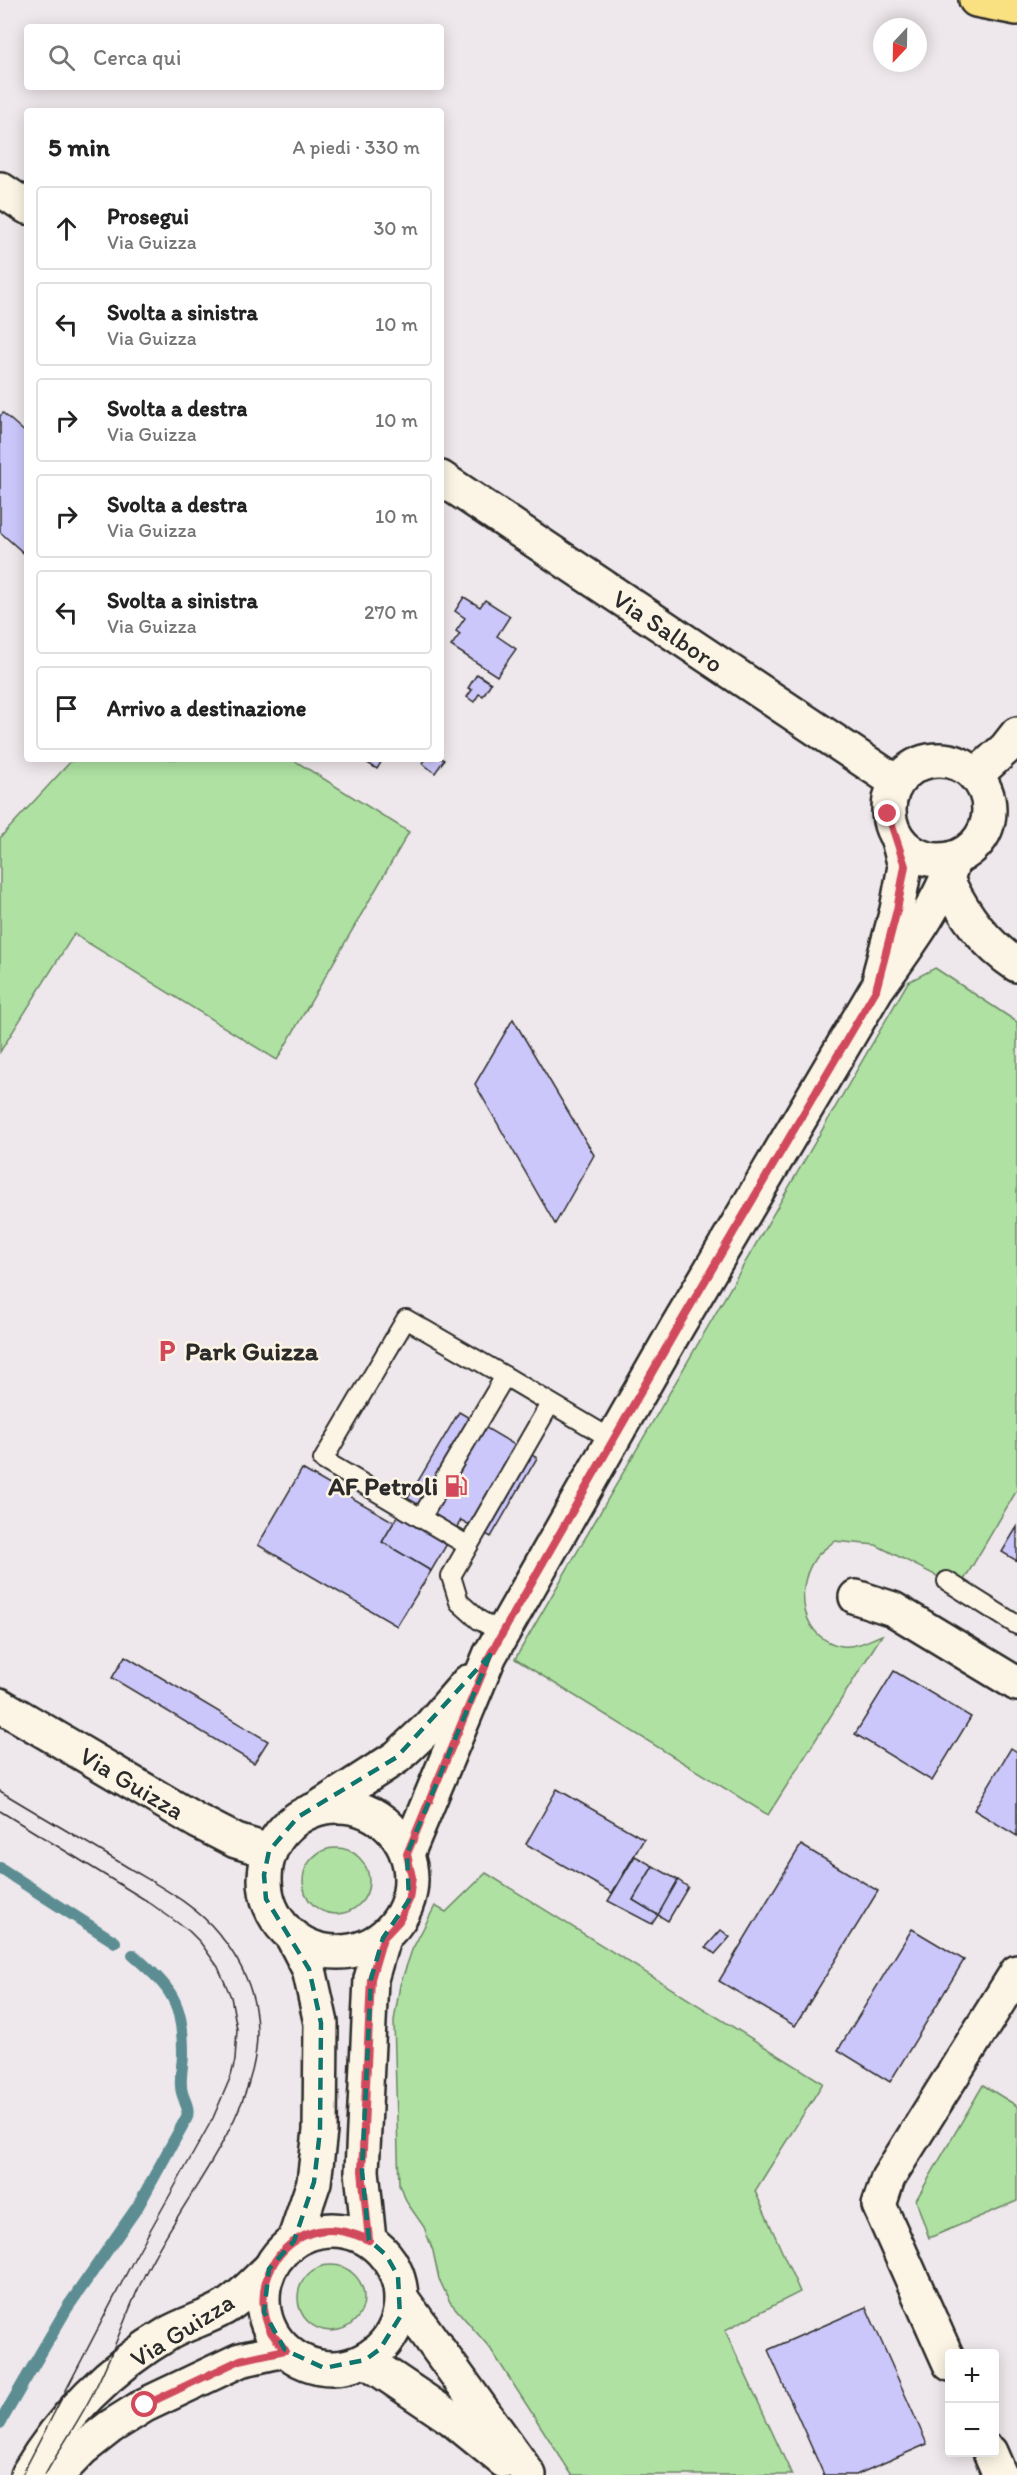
<!DOCTYPE html>
<html lang="it">
<head>
<meta charset="utf-8">
<style>
	:root { --surface:#fff; --page:#f6f6f6; --text:#222; --muted:#767676; --line:#e0e0e0 }
	body { margin:0; font-family:Itim,sans-serif; background:var(--page); color:var(--text) }
	.controls { position:absolute; right:18px; bottom:18px; display:grid; overflow:hidden; border-radius:6px; box-shadow:0 3px 15px #0003 }
	.controls button { width:54px; height:54px; display:grid; place-items:center; padding:0; border:0; border-bottom:2px solid var(--line); background:var(--surface); color:var(--text); font:30px sans-serif }
	.compass { position:absolute; left:873px; top:18px; width:54px; height:54px; border-radius:50%; background:var(--surface); box-shadow:0 3px 15px #0003; rotate:202deg }
	.stop { position:absolute; width:18px; height:18px; margin:-14px; border:4px solid #d1495b; border-radius:50%; background:#fff }
	.stop.end { background:#d1495b; border-color:#fff; box-shadow:0 2px 6px #0008 }
	.list { margin:0; padding:0; list-style:none }
	h2 { display:flex; justify-content:space-between; align-items:center; height:78px; margin:0; padding:0 24px; font-size:26px }
	h2 small { font-size:20px; font-weight:400; color:var(--muted) }
	.list li { display:grid; grid-template-columns:39px 1fr auto; gap:18px; align-items:center; box-sizing:border-box; height:84px; margin:0 12px 12px; padding:0 12px; border:2px solid var(--line); border-radius:6px }
	.list b { display:block; font-size:22px; white-space:nowrap }
	.list p { margin:0; font-size:20px; white-space:nowrap; color:var(--muted) }
	.list em { font-size:20px; font-style:normal; color:var(--muted) }
	.icon { flex:none; width:33px; height:33px; fill:none; stroke:currentColor; stroke-width:2; stroke-linecap:round; stroke-linejoin:round }
	.map { position:relative; flex:none; width:1017px; height:2475px; overflow:hidden }
	.search { position:absolute; background:var(--surface); box-shadow:0 3px 15px #0003; left:24px; top:24px; width:420px; height:66px; display:flex; align-items:center; gap:15px; box-sizing:border-box; padding:0 21px; border-radius:6px; color:var(--muted); font-size:22px }
	.panel { position:absolute; background:var(--surface); box-shadow:0 3px 15px #0003; left:24px; top:108px; width:420px; height:654px; border-radius:6px }
	.map>svg:first-child { display:block }
</style>
</head>
<body>
<div class="map">
<svg width="1017" height="2475" viewBox="0 0 1017 2475">
	<rect width="100%" height="100%" fill="#eee7eb"/>
	<filter id="ink" filterUnits="userSpaceOnUse"><feTurbulence type="fractalNoise" baseFrequency=".0167" numOctaves="2"/><feDisplacementMap in="SourceGraphic" scale="12" xChannelSelector="R" yChannelSelector="G"/><feConvolveMatrix kernelMatrix="1 2 1 2 8 2 1 2 1" color-interpolation-filters="sRGB"/></filter>
	<g filter="url(#ink)">
		<!-- green -->
		<g fill="#aee1a2" stroke="#6c8666" stroke-width="1.5">
			<path d="M 73,759 L 292,759 L 409,832 L 277,1060 L 74,934 L 0,1052 L 0,838 Z"/>
			<path d="M 935,968 L 1017,1022 L 1017,1490 L 957,1592 L 947,1581 L 876,1545 L 834,1541 C 828,1547 818,1553 814,1560 C 794,1590 802,1640 842,1646 C 856,1648 869,1640 882,1635 L 768,1815 L 515,1659 L 908,982 Z"/>
			<circle cx="336" cy="1881" r="33"/>
			<path d="M 486,1873 L 823,2083 L 755,2191 L 800,2292 L 725,2330 L 792,2475 L 572,2475 L 490,2348 L 450,2302 L 439,2279 L 433,2251 L 424,2227 L 408,2204 L 399,2185 L 394,2021 L 400,1985 L 412,1950 L 435,1906 L 446,1912 Z"/>
			<path d="M 983,2085 L 1017,2106 L 1017,2201 L 929,2238 L 916,2200 Z"/>
			<circle cx="331" cy="2298" r="33"/>
		</g>
		<g fill="none" stroke-linecap="round" stroke-linejoin="round">
			<!-- stream -->
			<g stroke="#5c8d92" stroke-width="12">
				<path d="M 0,1868 L 115,1942"/>
				<path d="M 0,2423 L 67,2308 L 138,2206 L 187,2117 C 190,2104 181,2098 181,2086 C 180,2075 183,2064 183,2053 C 183,2001 171,1988 133,1955"/>
			</g>
		</g>
		<!-- building -->
		<g fill="#ccc7fa" stroke="#2b2b2b" stroke-width="1.5">
			<path d="M 3,413 L 27,434 L 27,556 L 0,532 L 0,416 Z"/>
			<path d="M 464,597 L 480,607 L 485,600 L 510,616 L 497,636 L 516,649 L 497,676 L 451,646 L 460,634 L 456,631 L 465,618 L 455,611 Z"/>
			<path d="M 477,674 L 491,683 L 483,696 L 479,694 L 474,702 L 467,697 L 472,690 L 468,688 Z"/>
			<path d="M 441,758 L 444,760 L 435,773 L 422,763 L 425,759 Z"/>
			<path d="M 361,759 L 383,759 L 377,769 Z"/>
			<path d="M 513,1019 L 594,1155 L 555,1224 L 475,1084 Z"/>
			<path d="M 459,1412 L 537,1458 L 491,1537 L 461,1520 L 431,1571 L 382,1542 Z"/>
			<path d="M 302,1469 L 394,1522 L 382,1542 L 431,1571 L 397,1626 L 258,1545 Z"/>
			<path d="M 1017,1527 L 1017,1561 L 1002,1552 Z"/>
			<path d="M 125,1656 L 268,1741 L 254,1763 L 112,1678 Z"/>
			<path d="M 894,1671 L 971,1717 L 932,1781 L 855,1734 Z"/>
			<path d="M 1011,1748 L 1017,1752 L 1017,1836 L 974,1810 Z"/>
			<path d="M 557,1789 L 644,1839 L 612,1893 L 526,1844 Z"/>
			<path d="M 801,1845 L 878,1891 L 795,2026 L 719,1981 Z"/>
			<path d="M 635,1856 L 653,1866 L 633,1900 L 658,1915 L 652,1924 L 608,1901 Z"/>
			<path d="M 653,1866 L 678,1880 L 658,1915 L 633,1900 Z"/>
			<path d="M 678,1880 L 688,1887 L 668,1921 L 658,1915 Z"/>
			<path d="M 912,1929 L 964,1960 L 890,2082 L 838,2050 Z"/>
			<path d="M 721,1930 L 730,1937 L 715,1954 L 706,1947 Z"/>
			<path d="M 866,2307 L 927,2444 L 856,2475 L 824,2475 L 768,2350 Z"/>
		</g>
		<g fill="none" stroke-linecap="round" stroke-linejoin="round">
			<!-- lane casing -->
			<g stroke="#2b2b2b" stroke-width="22">
				<g id="lane">
					<path d="M 421,1518 L 323,1460 L 406,1319 L 505,1376"/>
					<path d="M 467,1545 L 421,1518 L 505,1376 L 613,1440"/>
					<path d="M 947,1581 L 1017,1625"/>
					<path d="M 503,1633 L 479,1620 L 459,1602 L 451,1576 L 550,1404"/>
				</g>
			</g>
			<!-- street casing -->
			<g stroke="#2b2b2b" stroke-width="38">
				<g id="street">
					<path d="M 948,882 C 965,916 985,944 1017,965"/>
					<path d="M 856,1597 L 893,1609 L 1017,1684"/>
					<path d="M 0,1705 L 197,1821 L 236,1841 L 269,1851"/>
					<path d="M 950,2364 L 879,2205 L 888,2178 L 1017,1972"/>
					<path d="M 990,2452 L 1000,2475"/>
				</g>
			</g>
			<!-- secondary casing -->
			<g stroke="#2b2b2b" stroke-width="38">
				<g id="secondary">
					<path d="M 0,189 L 27,207"/>
					<path d="M 441,478 L 896,782"/>
					<circle cx="939" cy="810" r="50"/>
					<path d="M 975,776 L 1006,748 L 1017,734"/>
					<path d="M 880,973 L 897,910 L 905,866 L 898,840"/>
					<circle cx="338" cy="1879" r="73"/>
					<path d="M 318,1808 L 397,1757 L 429,1727 L 468,1682"/>
					<path d="M 407,1854 L 490,1655 L 677,1327 L 876,990 C 904,951 941,904 954,858"/>
					<path d="M 293,1938 L 309,1969 L 321,2023 L 320,2131 L 314,2182 L 294,2241"/>
					<circle cx="332" cy="2299" r="69"/>
					<path d="M 369,2240 L 362,2171 L 371,1979 L 383,1938"/>
					<path d="M 402,2299 L 529,2475"/>
					<path d="M 365,2360 L 451,2418 L 504,2461"/>
					<path d="M 27,2475 C 61,2417 111,2367 169,2333 C 187,2323 207,2318 224,2308 C 240,2299 255,2282 269,2269"/>
					<path d="M 57,2475 L 82,2449 L 110,2427 L 145,2405 L 240,2360 L 285,2350"/>
				</g>
			</g>
			<!-- highway casing -->
			<g stroke="#2b2b2b" stroke-width="38">
				<path id="highway" d="M 976,0 L 1017,8"/>
			</g>
			<!-- lane -->
			<use href="#lane" stroke="#fcf5e5" stroke-width="18"/>
			<!-- street -->
			<use href="#street" stroke="#fcf5e5" stroke-width="33"/>
			<!-- secondary -->
			<use href="#secondary" stroke="#fcf5e5" stroke-width="33"/>
			<!-- highway -->
			<use href="#highway" stroke="#f9e181" stroke-width="33"/>
			<!-- tram -->
			<g stroke="#2b2b2b" stroke-width="1.5">
				<path d="M 0,1791 C 41,1816 83,1840 124,1865 C 157,1885 195,1904 219,1934 C 317,2053 201,2163 148,2268 C 128,2307 115,2350 95,2389 C 81,2418 61,2446 45,2475"/>
				<path d="M 0,1811 L 147,1901 L 189,1931 L 200,1942 L 218,1967 L 231,1997 L 237,2029 L 235,2060 L 231,2076 L 213,2118 L 134,2259 L 22,2475"/>
			</g>
		</g>
	</g>
	<g fill="none" stroke-linecap="round" stroke-linejoin="round" filter="url(#ink)">
		<!-- route -->
		<path stroke="#d1495b" stroke-width="8" d="M 145,2405 L 240,2360 L 285,2350 C 281,2344 275,2338 271,2332 C 252,2294 270,2247 311,2233 C 330,2226 351,2232 369,2240 L 362,2171 L 371,1979 L 383,1938 L 399,1921 L 409,1900 L 412,1877 L 407,1854 L 490,1655 L 678,1327 L 876,990 L 897,910 L 905,866 L 888,814"/>
	</g>
	<!-- marked area -->
	<path fill="none" stroke="#0f766e" stroke-width="4.5" stroke-dasharray="12 8" stroke-linejoin="round" d="M 490,1655 L 407,1854 L 409,1900 L 383,1938 L 371,1979 L 362,2171 L 369,2240 L 386,2255 L 398,2276 L 400,2317 L 380,2349 L 365,2360 L 324,2368 L 285,2350 L 264,2312 L 269,2269 L 294,2241 L 314,2182 L 320,2131 L 321,2023 L 309,1969 L 266,1899 L 264,1875 L 269,1851 L 298,1817 L 397,1757 Z"/>
	<!-- icons -->
	<defs>
		<g id="parking-bare" transform="scale(1.8)"><path d="M-3.5-5.5H1a3.5 3.5 0 0 1 0 7H-1V5.5H-3.5ZM-1-3.4V-.6H.8a1.4 1.4 0 0 0 0-2.8Z" fill="#d1495b" stroke="#fcf5e5" stroke-width="2.5" paint-order="stroke"/></g>
		<g id="fuel-bare" transform="scale(1.8)"><path d="M-5.5-6h7V0h2V4h1.3V-2.5L3-4.5l.8-.8L6-3V5H2.5V1h-1V6h-7ZM-4.2-4.7v3.2H.2V-4.7Z" fill="#d1495b" stroke="#fcf5e5" stroke-width="2.5" paint-order="stroke"/></g>
	</defs>
	<g fill-rule="evenodd">
		<use href="#parking-bare" x="167" y="1351"/>
		<use href="#fuel-bare" x="456" y="1486"/>
	</g>
	<g text-anchor="middle" dominant-baseline="central" stroke-width="5" stroke-linejoin="round" paint-order="stroke">
		<!-- street labels -->
		<g font-size="26" fill="#2b2b2b" stroke="#fcf5e5">
			<text transform="translate(668 631) rotate(34)">Via Salboro</text>
			<text transform="translate(132 1783) rotate(31)">Via Guizza</text>
			<text transform="translate(182 2330) rotate(-32)">Via Guizza</text>
		</g>
		<!-- poi labels -->
		<g font-size="26" font-weight="bold" fill="#2b2b2b" stroke="#fcf5e5" text-anchor="start">
			<text x="185" y="1351">Park Guizza</text>
			<text x="438" y="1486" text-anchor="end">AF Petroli</text>
		</g>
	</g>
</svg>
<div class="controls">
<button>+</button>
<button>−</button>
</div>
<svg class="compass" viewBox="-18 -18 36 36"><path d="M0-13l5 13h-10z" fill="#e53935"/><path d="M0 13l5-13h-10z" fill="#767676"/></svg>
<div class="stop" style="left:145px;top:2405px"></div>
<div class="stop end" style="left:888px;top:814px"></div>
<div class="search"><svg class="icon" aria-label="search" viewBox="0 0 24 24"><circle cx="10" cy="10" r="6"/><path d="M15 15l6 6"/></svg>Cerca qui</div>
<section class="panel">
<h2>5 min<small>A piedi · 330 m</small></h2>
<ul class="list">
<li><svg class="icon" aria-label="ahead" viewBox="0 0 24 24"><path d="M12 20V5M6 11l6-6 6 6"/></svg><div><b>Prosegui</b><p>Via Guizza</p></div><em>30 m</em></li>
<li><svg class="icon" aria-label="left" viewBox="0 0 24 24"><path d="M17 20v-9H6M10 6l-5 5 5 5"/></svg><div><b>Svolta a sinistra</b><p>Via Guizza</p></div><em>10 m</em></li>
<li><svg class="icon" aria-label="right" viewBox="0 0 24 24"><path d="M7 20v-9h11M14 6l5 5-5 5"/></svg><div><b>Svolta a destra</b><p>Via Guizza</p></div><em>10 m</em></li>
<li><svg class="icon" aria-label="right" viewBox="0 0 24 24"><path d="M7 20v-9h11M14 6l5 5-5 5"/></svg><div><b>Svolta a destra</b><p>Via Guizza</p></div><em>10 m</em></li>
<li><svg class="icon" aria-label="left" viewBox="0 0 24 24"><path d="M17 20v-9H6M10 6l-5 5 5 5"/></svg><div><b>Svolta a sinistra</b><p>Via Guizza</p></div><em>270 m</em></li>
<li><svg class="icon" aria-label="arrive" viewBox="0 0 24 24"><path d="M6 21V4h12l-3 4 3 4H6"/></svg><div><b>Arrivo a destinazione</b></div></li>
</ul>
</section>
</div>
</body>
</html>
